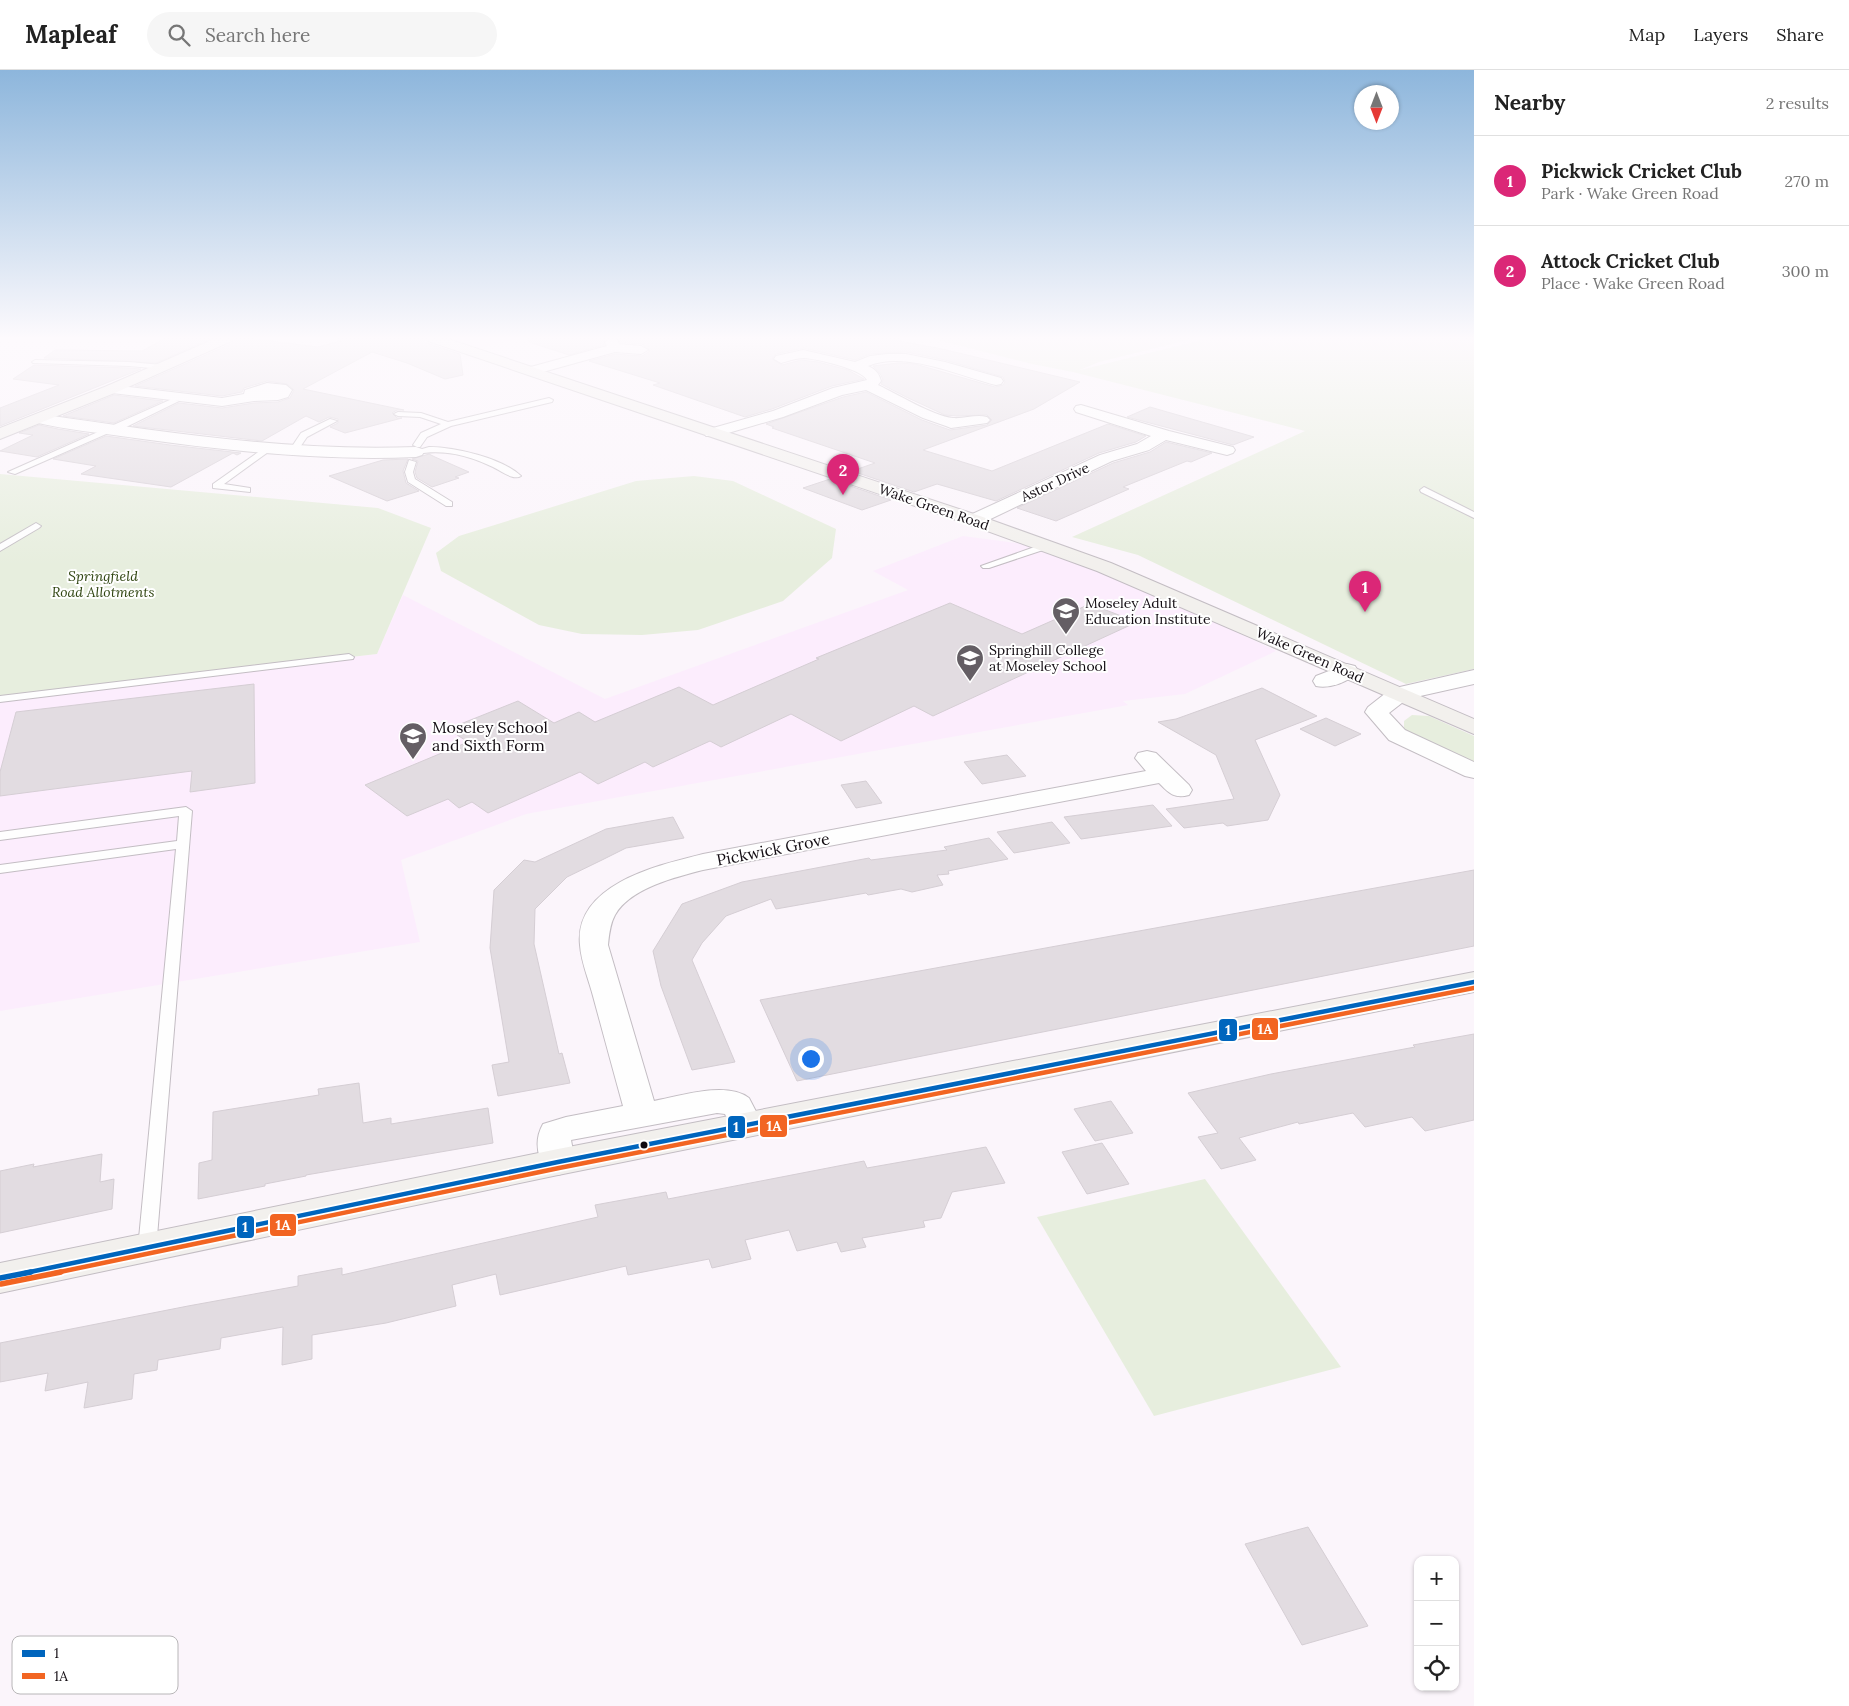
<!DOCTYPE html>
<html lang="en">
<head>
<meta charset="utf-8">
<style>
	:root { --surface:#fff; --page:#f6f6f6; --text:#222; --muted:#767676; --line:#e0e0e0; --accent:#db2777 }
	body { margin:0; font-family:Lora,serif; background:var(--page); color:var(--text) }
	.controls { position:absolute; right:15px; bottom:15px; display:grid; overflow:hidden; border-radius:10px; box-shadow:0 1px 4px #0004 }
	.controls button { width:45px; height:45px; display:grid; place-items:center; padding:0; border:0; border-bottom:1px solid var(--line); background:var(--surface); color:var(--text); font:25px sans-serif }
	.compass { position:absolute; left:1354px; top:15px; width:45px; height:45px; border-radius:50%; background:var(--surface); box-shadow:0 1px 4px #0004; rotate:180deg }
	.you { position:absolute; left:810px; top:988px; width:18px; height:18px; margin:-12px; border:4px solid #fff; border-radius:50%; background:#1a73e8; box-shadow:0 0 0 8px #1a73e833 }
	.badge { display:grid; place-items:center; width:32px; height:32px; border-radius:50%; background:var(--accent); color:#fff; font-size:16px; font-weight:700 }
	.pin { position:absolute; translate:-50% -41px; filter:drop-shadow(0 1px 2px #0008) }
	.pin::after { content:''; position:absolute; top:26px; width:18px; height:15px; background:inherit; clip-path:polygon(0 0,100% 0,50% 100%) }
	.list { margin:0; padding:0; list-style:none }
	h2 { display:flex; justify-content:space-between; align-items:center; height:65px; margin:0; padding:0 20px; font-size:21px }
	h2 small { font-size:16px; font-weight:400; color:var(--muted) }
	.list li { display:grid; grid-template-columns:32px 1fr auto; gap:15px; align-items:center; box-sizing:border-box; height:90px; padding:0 20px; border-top:1px solid var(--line) }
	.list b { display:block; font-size:19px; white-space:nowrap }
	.list p { margin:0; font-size:16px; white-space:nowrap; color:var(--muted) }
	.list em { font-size:16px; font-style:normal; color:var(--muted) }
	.icon { flex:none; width:28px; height:28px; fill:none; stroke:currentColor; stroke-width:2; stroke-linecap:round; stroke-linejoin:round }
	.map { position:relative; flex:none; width:1474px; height:1636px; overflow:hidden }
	header { display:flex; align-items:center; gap:30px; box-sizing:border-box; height:70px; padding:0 25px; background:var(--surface); border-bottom:1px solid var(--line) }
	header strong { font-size:24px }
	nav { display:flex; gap:28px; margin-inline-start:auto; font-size:18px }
	.search { width:350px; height:45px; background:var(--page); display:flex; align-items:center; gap:12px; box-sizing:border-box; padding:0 18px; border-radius:28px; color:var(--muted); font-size:19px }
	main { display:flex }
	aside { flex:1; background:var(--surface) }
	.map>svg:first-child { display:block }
</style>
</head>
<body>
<header>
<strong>Mapleaf</strong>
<div class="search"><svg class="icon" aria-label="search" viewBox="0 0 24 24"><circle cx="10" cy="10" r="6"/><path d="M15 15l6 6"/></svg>Search here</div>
<nav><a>Map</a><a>Layers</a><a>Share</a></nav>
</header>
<main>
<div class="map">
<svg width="1474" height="1636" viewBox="0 0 1474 1636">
	<rect width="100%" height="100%" fill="#fbf5fb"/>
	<!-- built -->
	<g fill="#fcedfd">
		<path d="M 444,267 L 527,267 L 479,278 Z"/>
		<path d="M 963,466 L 1038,476 L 1100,497 L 1276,581 L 1185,624 L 1123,631 L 1128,635 L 526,744 L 401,790 L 420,872 L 0,941 L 0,627 L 377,584 L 403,525 L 605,629 L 908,520 L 873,501 Z"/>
	</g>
	<!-- green -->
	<g fill="#e7eede">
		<path d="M 926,267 L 1200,267 L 1099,292 L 1080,300 L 1214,267 L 1469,267 L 1474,269 L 1474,599 L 1406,614 L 1138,485 L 1072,467 L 1305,361 L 1073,302 L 1032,294 Z"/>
		<path d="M 0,404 L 378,438 L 431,458 L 377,584 L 0,627 Z"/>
		<path d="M 694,406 L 733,411 L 836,459 L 832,488 L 783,531 L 698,560 L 642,565 L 582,564 L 539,555 L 441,501 L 436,483 L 459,466 L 636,411 Z"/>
		<path d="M 1412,645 L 1429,646 L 1474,666 L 1474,692 L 1404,660 L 1404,651 Z"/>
		<path d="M 1205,1109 L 1341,1297 L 1154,1346 L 1037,1147 Z"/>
	</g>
	<!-- building -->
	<g fill="#e2dce1" stroke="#d5ced4">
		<path d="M 168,267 L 215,267 L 156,293 L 44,288 L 55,280 L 142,281 Z"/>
		<path d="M 238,267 L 318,277 L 341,271 L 338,270 L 338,267 L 421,267 L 424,272 L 460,284 L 463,305 L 445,309 L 407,293 L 372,282 L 303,319 L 404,340 L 397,340 L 392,343 L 397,348 L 402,348 L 345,363 L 330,357 L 338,353 L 338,349 L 329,347 L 319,352 L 306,346 L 262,371 L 133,356 L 179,333 L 222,338 L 254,333 L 278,332 L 290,328 L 294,320 L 287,314 L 267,311 L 244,318 L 242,322 L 222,326 L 135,316 L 235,272 Z"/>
		<path d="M 529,267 L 898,267 L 899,271 L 942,279 L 1080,312 L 1034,339 L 923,380 L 992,401 L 1108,354 L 1146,366 L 1136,372 L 1099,383 L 996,431 L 937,414 L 914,422 L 852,401 L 875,393 L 772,358 L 774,357 L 766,354 L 843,327 L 866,322 L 922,350 L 950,360 L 987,355 L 992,350 L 987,345 L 957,346 L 945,345 L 906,327 L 881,314 L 883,310 L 881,305 L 873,296 L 898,293 L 915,294 L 995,317 L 1003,315 L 1005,312 L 1003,307 L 945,290 L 906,282 L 870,284 L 855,290 L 803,278 L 776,284 L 772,289 L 782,295 L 801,290 L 818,292 L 848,300 L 864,309 L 832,316 L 772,339 L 745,347 L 653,315 L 660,313 L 589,291 L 615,284 L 642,286 L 650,281 L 642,274 L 620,272 L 617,268 L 612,267 L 605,269 L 604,275 L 569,285 L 529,272 Z"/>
		<path d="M 34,295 L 129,298 L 141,299 L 0,356 L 0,338 L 59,315 L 13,309 Z"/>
		<path d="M 114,325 L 163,331 L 114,353 L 63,346 Z"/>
		<path d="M 1150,337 L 1216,356 L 1254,367 L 1233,375 L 1127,347 Z"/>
		<path d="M 39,355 L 58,359 L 89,364 L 37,387 L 0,381 L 33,365 L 19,363 Z"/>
		<path d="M 106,366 L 170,375 L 241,383 L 237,385 L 233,383 L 171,417 L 81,404 L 96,396 L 53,389 Z"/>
		<path d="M 1166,372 L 1212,383 L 1191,392 L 1187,391 L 1123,417 L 1129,419 L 1056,451 L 1017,438 L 1113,393 L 1150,382 Z"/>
		<path d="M 429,384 L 435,387 L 469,402 L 455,407 L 459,408 L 432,417 L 417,408 L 415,402 L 418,391 L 412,389 Z"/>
		<path d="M 408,389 L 403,401 L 406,413 L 419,421 L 387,431 L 329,406 L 383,390 Z"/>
		<path d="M 830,409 L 891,430 L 862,440 L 803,418 Z"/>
		<path d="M 950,533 L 1022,564 L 1090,534 L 1137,552 L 933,646 L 914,636 L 841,671 L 791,644 L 721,677 L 710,671 L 653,697 L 645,692 L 598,714 L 580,702 L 488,743 L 472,732 L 459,738 L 448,729 L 407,746 L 365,715 L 468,672 L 448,659 L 518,631 L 554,653 L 579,642 L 595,652 L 679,617 L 713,635 L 819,589 L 816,588 Z"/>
		<path d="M 254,614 L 255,713 L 190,722 L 192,701 L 0,726 L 0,702 L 16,642 Z"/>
		<path d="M 1262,618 L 1317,646 L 1255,670 L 1280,725 L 1268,750 L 1227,756 L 1223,753 L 1184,758 L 1166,739 L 1234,729 L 1216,685 L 1158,652 L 1176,649 Z"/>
		<path d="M 1326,648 L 1361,664 L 1335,676 L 1300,659 Z"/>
		<path d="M 1007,685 L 1026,706 L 982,714 L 964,692 Z"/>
		<path d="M 866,711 L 882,733 L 856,738 L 841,715 Z"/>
		<path d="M 1153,735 L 1172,756 L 1081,769 L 1064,747 Z"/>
		<path d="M 673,747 L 684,768 L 626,778 L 602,790 L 567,807 L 535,839 L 534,874 L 559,984 L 562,983 L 570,1013 L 498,1026 L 492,995 L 509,992 L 490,878 L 494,820 L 524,790 L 535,792 L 606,759 Z"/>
		<path d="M 1052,752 L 1070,773 L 1014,783 L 997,762 Z"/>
		<path d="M 989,768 L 1008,789 L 948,801 L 949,804 L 937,805 L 943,815 L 912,822 L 901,819 L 868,825 L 866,823 L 776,839 L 771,829 L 726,846 L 702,873 L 692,890 L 735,992 L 692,1000 L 661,916 L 653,881 L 682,834 L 742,812 L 869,788 L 871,790 L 947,780 L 944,777 Z"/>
		<path d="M 1474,800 L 1474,876 L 797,1011 L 760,930 Z"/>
		<path d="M 1474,964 L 1474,1050 L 1425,1061 L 1412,1047 L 1365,1057 L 1353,1043 L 1299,1054 L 1298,1052 L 1239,1068 L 1256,1090 L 1221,1099 L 1198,1067 L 1218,1063 L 1188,1023 L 1271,1004 L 1415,977 L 1413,975 Z"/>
		<path d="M 359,1013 L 363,1053 L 391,1048 L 391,1054 L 488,1038 L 493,1073 L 306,1105 L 306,1106 L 265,1114 L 265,1116 L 198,1129 L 199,1093 L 212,1090 L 213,1042 L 319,1025 L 318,1019 Z"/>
		<path d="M 1111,1031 L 1133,1063 L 1095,1071 L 1074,1039 Z"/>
		<path d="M 1102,1073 L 1129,1114 L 1087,1124 L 1062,1082 Z"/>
		<path d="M 986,1077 L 1005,1113 L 952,1122 L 941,1148 L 923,1151 L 925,1157 L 862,1168 L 866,1177 L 841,1182 L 837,1172 L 797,1181 L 789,1160 L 745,1170 L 751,1189 L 712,1198 L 709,1189 L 628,1205 L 626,1196 L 500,1225 L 496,1204 L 452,1215 L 456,1236 L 386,1253 L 312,1265 L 312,1289 L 282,1295 L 283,1257 L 221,1268 L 220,1279 L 158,1290 L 157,1300 L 134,1304 L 132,1329 L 84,1338 L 88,1312 L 45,1321 L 48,1303 L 0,1312 L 0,1273 L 188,1236 L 298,1216 L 298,1206 L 342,1198 L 342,1205 L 598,1147 L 595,1135 L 666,1122 L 668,1129 L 864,1091 L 867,1098 Z"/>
		<path d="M 102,1084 L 100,1112 L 114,1109 L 112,1139 L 0,1163 L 0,1101 L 34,1094 L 33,1097 Z"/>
		<path d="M 1308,1457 L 1368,1556 L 1302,1575 L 1245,1474 Z"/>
	</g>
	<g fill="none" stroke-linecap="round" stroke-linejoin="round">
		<!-- lane casing -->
		<g stroke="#c3bdc3" stroke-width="2">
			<g id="lane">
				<path d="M 35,290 L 129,292 L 162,295 L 165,297 L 162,299 L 129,296 L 33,293 L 32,292 Z"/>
				<path d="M 549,328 L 553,330 L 552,332 L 451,356 L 427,367 L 420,377 L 417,377 L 413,375 L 421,363 L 441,354 L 420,347 L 398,346 L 394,344 L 398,342 L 421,343 L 448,352 Z"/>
				<path d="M 172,329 L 179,331 L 118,361 L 113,361 L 15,404 L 8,402 Z"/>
				<path d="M 330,349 L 337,351 L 307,367 L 296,383 L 290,383 L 289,381 L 301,363 Z"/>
				<path d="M 429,377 C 455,377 502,388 521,406 C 514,411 501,401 493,397 C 467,385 444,379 416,384 L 412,382 Z"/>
				<path d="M 264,378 L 271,380 L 224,414 L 250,418 L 250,422 L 213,418 L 213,414 Z"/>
				<path d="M 409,390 L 416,392 L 413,402 L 415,409 L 452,432 L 452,436 L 446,436 L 408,412 L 405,402 Z"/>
				<path d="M 1424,417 L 1474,442 L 1474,448 L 1421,422 L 1420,420 Z"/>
				<path d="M 36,453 L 41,456 L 39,458 L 0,481 L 0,474 Z"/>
				<path d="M 1046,473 L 1051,476 L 1049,478 L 989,498 L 983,498 L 981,496 Z"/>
				<path d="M 349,584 L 354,587 L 353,589 L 0,632 L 0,626 Z"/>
				<path d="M 186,737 L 192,741 L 156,1179 L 154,1184 L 147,1186 L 140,1184 L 138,1179 L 176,779 L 0,803 L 0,795 L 177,771 L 179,746 L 0,770 L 0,762 Z"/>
			</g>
		</g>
		<!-- street casing -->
		<g stroke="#c3bdc3" stroke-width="2">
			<g id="street">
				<path d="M 612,269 L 617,270 L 619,274 L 641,276 L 648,280 L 641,284 L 615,282 L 532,305 L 525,301 L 527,298 L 607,276 L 605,273 L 607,270 Z"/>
				<path d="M 803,280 L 855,292 L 870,286 L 887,284 L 906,284 L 945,292 L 1001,308 L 1003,311 L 1001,314 L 996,315 C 960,306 904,280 868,296 C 875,299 879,303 881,311 L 878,315 C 897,324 933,346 953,348 C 964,349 976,344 987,347 L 990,350 L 987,353 L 951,358 L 946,356 L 923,348 L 866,320 L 842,325 L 783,347 L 718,366 L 706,366 L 704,363 L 706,360 L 773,341 L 833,318 L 867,310 C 862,299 817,289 804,288 C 797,288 788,291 781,293 L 774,289 L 776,286 Z"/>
				<path d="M 267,313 L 286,315 L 292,320 L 288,327 L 278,330 L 254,331 L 222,336 L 112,323 L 107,322 L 105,319 L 107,316 L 112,315 L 222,328 L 244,324 L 245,320 Z"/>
				<path d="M 1081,335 L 1169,361 L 1233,377 L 1235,380 L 1233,383 L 1227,385 L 1166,370 L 1149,380 L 1112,391 L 980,454 L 974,455 L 968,454 L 965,450 L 968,446 L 1100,385 L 1137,374 L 1151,366 L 1076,342 L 1074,339 L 1076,336 Z"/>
				<path d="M 39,344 C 165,362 288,382 416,377 L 422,379 L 424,382 L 422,385 L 416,387 C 321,391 229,381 135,368 C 102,363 66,360 34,352 L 31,349 L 34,346 Z"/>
				<path d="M 1347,594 L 1355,596 L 1358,601 C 1350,612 1329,619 1316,616 L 1313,611 L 1316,606 Z"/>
				<path d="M 1474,600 L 1474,614 L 1407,629 L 1389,643 L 1405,660 L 1474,692 L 1474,708 L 1465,706 L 1389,670 L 1365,642 L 1368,637 L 1391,619 Z"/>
				<path d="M 1147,681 L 1156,683 L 1189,715 L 1192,720 L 1189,725 C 1174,729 1169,723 1159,713 L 703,800 C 676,807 630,818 615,845 C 610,854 609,865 608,875 L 654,1031 C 681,1026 726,1011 749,1028 L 763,1055 L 758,1064 L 746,1067 L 734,1064 L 725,1044 L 717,1043 L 571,1070 L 575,1092 L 570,1101 L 558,1105 L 546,1101 C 537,1086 534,1070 543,1054 L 566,1047 L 623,1036 C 613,1000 603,963 593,926 C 589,910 581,892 580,875 C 574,814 659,795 703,784 L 1146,701 L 1135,688 L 1138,683 Z"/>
			</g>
		</g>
		<!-- secondary casing -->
		<g stroke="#c3bdc3" stroke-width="2">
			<g id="secondary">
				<path d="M 219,267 L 236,267 L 234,270 L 117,322 L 0,369 L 0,358 L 107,316 Z"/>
				<path d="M 423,267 L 442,267 L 980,446 L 1111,493 L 1474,649 L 1474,664 L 1097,501 L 968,454 L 425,270 Z"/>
				<path d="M 1474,902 L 1474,922 L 558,1105 L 0,1223 L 0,1193 L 558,1079 Z"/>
			</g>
		</g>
		<!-- lane -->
		<use href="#lane" fill="#fefefe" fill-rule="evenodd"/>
		<!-- street -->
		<use href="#street" fill="#fefefe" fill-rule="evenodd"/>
		<!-- secondary -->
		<use href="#secondary" fill="#f2f0ed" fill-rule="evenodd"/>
		<!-- bus-1-far1 casing -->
		<g stroke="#fff" stroke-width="8">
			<path id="bus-1-far1" d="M 25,1203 L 558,1092 L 1474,912"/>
		</g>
		<!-- bus-1 casing -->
		<g stroke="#fff" stroke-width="9">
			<path id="bus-1" d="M 0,1208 L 31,1202"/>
		</g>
		<!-- bus-2-far1 casing -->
		<g stroke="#fff" stroke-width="8">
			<path id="bus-2-far1" d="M 55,1203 L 559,1098 L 1474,918"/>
		</g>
		<!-- bus-2 casing -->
		<g stroke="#fff" stroke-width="9">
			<path id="bus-2" d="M 1,1214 L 61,1202"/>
		</g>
		<!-- bus-1-far1 -->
		<use href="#bus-1-far1" stroke="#0065bd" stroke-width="4.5"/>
		<!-- bus-1 -->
		<use href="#bus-1" stroke="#0065bd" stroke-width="5.5"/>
		<!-- bus-2-far1 -->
		<use href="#bus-2-far1" stroke="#f26522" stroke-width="4.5"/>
		<!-- bus-2 -->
		<use href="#bus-2" stroke="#f26522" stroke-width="5.5"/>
	</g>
	<!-- sky -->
	<linearGradient id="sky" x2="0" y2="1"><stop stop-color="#8db6dc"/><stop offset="0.54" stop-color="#fdfafd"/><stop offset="1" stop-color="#fdfafd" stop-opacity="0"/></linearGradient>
	<rect width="1474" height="496" fill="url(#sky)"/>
	<!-- icons -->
	<defs>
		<g id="university-pin" transform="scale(1.4375)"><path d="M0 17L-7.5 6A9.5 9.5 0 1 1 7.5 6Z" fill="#645e64" stroke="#fff"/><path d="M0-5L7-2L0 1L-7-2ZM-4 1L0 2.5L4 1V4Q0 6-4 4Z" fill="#fff"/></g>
		<g id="school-pin" transform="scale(1.4375)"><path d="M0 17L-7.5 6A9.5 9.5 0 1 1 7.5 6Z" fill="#645e64" stroke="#fff"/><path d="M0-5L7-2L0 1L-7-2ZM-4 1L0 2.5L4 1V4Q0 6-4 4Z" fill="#fff"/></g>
	</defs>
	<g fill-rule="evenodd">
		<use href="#university-pin" x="1066" y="541"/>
		<use href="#university-pin" x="970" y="588"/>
		<use href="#school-pin" x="413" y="666"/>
	</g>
	<!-- markers -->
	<circle fill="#120c12" stroke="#fff" stroke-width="2" cx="644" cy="1075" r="4.5"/>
	<g text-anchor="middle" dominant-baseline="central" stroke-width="4" stroke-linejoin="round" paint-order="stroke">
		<!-- far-street labels -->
		<g font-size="14" fill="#120c12" stroke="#fff">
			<text transform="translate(1055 412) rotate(-25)">Astor Drive</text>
			<text transform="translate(934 437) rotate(19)">Wake Green Road</text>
			<text transform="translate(1310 585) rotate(24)">Wake Green Road</text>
		</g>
		<!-- far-park labels -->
		<g font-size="14" font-style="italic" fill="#304511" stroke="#fff">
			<text x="103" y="506">Springfield<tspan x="103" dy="16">Road Allotments</tspan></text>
		</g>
		<!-- far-poi labels -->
		<g font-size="14" fill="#120c12" stroke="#fff" text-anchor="start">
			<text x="1085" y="533">Moseley Adult<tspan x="1085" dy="16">Education Institute</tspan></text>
			<text x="989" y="580">Springhill College<tspan x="989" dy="16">at Moseley School</tspan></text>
		</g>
		<!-- poi labels -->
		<g font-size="16" fill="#120c12" stroke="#fff" text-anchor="start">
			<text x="432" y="657">Moseley School<tspan x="432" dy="18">and Sixth Form</tspan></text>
		</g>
		<!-- street labels -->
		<g font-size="16" fill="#120c12" stroke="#fff">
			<text transform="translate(773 779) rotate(-11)">Pickwick Grove</text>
		</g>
	</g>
	<!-- legend -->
	<rect x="12" y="1566" width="166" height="58" rx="8" fill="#fff" stroke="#b8b6b8" stroke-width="1"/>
	<rect x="22" y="1580" width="23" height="7" fill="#0065bd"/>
	<rect x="22" y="1603" width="23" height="6" fill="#f26522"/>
	<g font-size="14" fill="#120c12">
		<text x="54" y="1588">1</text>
		<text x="54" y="1611">1A</text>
	</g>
	<g stroke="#fff" stroke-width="2">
		<rect x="1251" y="947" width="28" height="24" rx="5" fill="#f26522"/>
		<rect x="1218" y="948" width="20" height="24" rx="5" fill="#0065bd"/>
		<rect x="759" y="1044" width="29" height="24" rx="5" fill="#f26522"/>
		<rect x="727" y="1045" width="19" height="24" rx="5" fill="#0065bd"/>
		<rect x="269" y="1143" width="28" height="24" rx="5" fill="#f26522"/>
		<rect x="236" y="1145" width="19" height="24" rx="5" fill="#0065bd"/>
	</g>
	<g font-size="14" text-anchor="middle" font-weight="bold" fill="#fff">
		<text x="1265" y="964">1A</text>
		<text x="1228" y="965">1</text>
		<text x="774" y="1061">1A</text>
		<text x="736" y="1062">1</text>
		<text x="283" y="1160">1A</text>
		<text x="245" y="1162">1</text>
	</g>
</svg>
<div class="controls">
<button>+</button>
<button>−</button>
<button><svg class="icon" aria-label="locate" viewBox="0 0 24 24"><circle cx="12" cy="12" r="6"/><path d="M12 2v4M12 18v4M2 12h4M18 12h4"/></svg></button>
</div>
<svg class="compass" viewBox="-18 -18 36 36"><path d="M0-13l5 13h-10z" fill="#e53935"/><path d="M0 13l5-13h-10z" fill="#767676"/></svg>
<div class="you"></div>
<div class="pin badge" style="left:1365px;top:542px">1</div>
<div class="pin badge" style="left:843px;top:425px">2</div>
</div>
<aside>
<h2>Nearby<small>2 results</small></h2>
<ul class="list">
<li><span class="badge">1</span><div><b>Pickwick Cricket Club</b><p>Park · Wake Green Road</p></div><em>270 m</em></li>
<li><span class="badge">2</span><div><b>Attock Cricket Club</b><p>Place · Wake Green Road</p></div><em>300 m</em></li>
</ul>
</aside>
</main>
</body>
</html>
